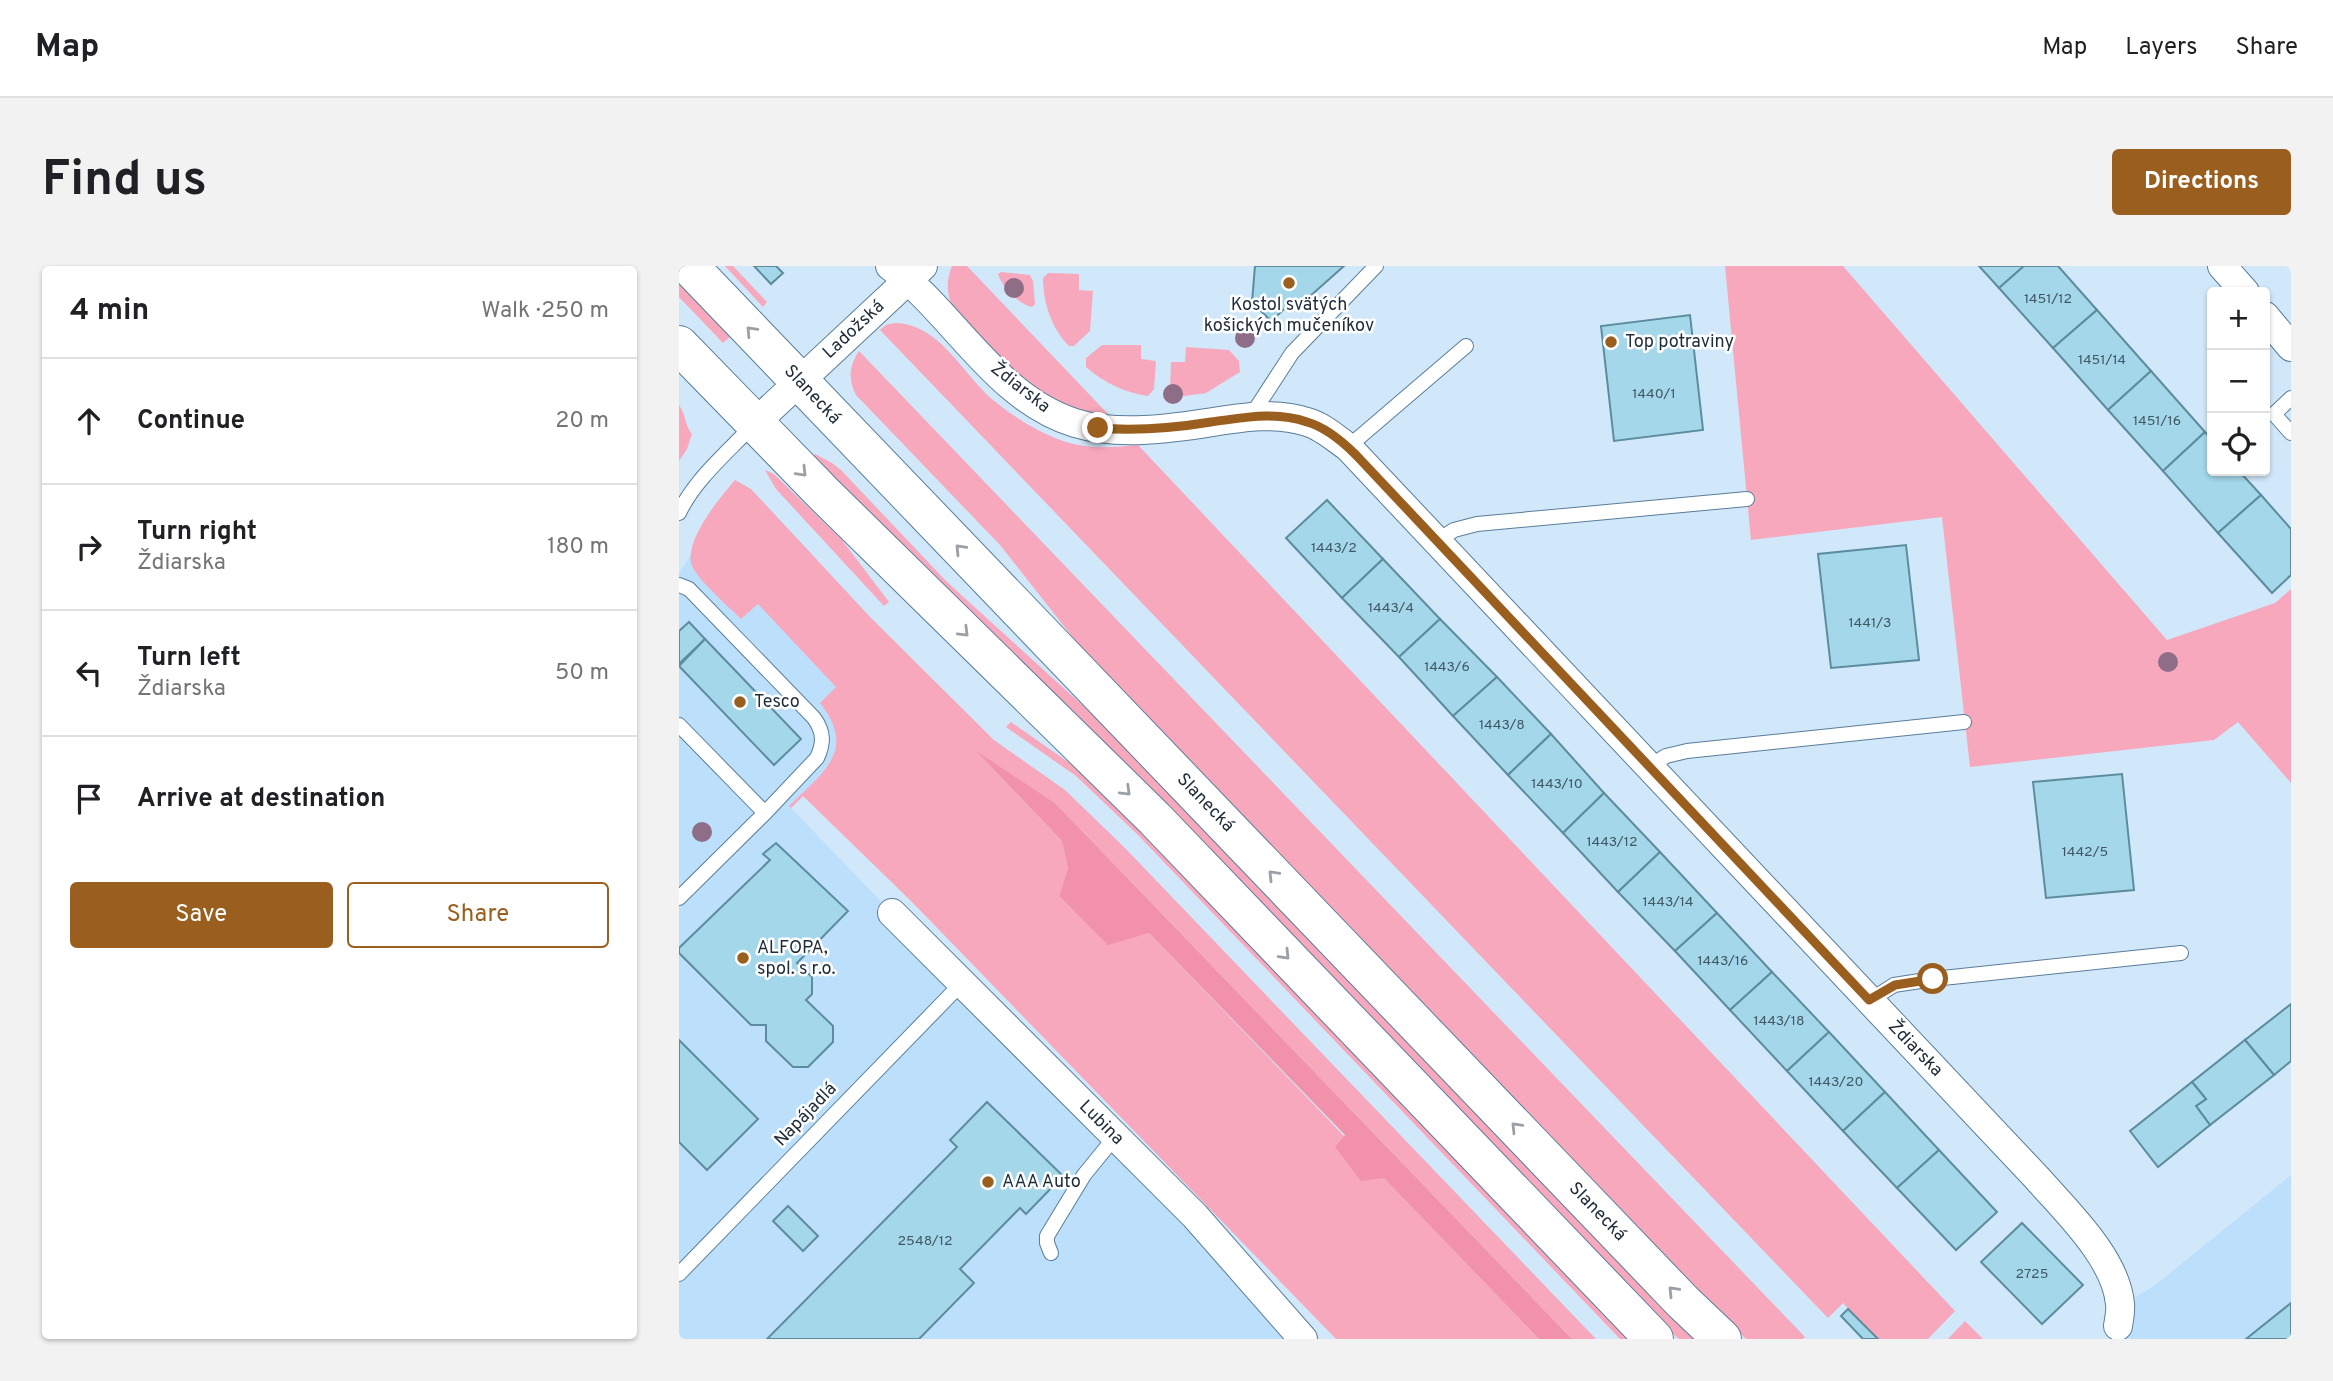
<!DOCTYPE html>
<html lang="en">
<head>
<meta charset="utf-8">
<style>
	:root { --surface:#fff; --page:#f2f2f2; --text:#202124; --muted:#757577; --line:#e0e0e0; --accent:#9a5f1f }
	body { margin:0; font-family:Overpass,sans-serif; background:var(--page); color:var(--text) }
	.controls { position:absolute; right:21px; top:21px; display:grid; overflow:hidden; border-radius:7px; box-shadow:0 2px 5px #0004 }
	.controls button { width:63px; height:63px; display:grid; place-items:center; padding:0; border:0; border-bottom:2px solid var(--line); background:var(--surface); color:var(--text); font:35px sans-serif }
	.stop { position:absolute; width:21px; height:21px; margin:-16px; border:5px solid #9a5f1f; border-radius:50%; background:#fff }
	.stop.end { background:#9a5f1f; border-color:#fff; box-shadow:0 2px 7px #0008 }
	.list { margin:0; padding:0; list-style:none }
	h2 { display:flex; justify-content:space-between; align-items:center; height:91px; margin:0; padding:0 28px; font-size:30px }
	h2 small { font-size:23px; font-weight:400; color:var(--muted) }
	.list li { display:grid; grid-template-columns:46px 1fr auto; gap:21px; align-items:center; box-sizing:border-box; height:126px; padding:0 28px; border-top:2px solid var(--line) }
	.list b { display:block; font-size:26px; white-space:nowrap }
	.list p { margin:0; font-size:23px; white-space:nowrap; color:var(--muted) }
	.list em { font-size:23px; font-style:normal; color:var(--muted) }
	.actions { display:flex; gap:14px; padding:21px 28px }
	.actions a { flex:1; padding:16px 0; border:2px solid var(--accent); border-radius:7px; text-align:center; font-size:24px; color:var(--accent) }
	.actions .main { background:var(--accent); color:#fff }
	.icon { flex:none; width:38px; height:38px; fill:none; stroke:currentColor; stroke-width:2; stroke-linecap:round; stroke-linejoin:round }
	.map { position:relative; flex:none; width:1612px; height:1073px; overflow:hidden; border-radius:7px }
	header { display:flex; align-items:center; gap:42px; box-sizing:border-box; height:98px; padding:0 35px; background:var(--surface); border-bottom:2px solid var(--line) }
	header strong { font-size:33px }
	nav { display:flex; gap:38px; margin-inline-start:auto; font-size:24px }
	.intro { display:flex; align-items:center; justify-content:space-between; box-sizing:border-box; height:168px; padding:0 42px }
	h1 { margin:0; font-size:49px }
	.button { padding:18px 32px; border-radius:7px; background:var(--accent); color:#fff; font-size:24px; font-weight:700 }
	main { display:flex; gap:42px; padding:0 42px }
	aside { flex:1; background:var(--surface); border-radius:7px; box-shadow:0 2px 5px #0004 }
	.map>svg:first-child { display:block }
</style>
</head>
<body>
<header>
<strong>Map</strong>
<nav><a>Map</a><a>Layers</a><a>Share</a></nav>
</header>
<div class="intro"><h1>Find us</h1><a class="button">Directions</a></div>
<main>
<aside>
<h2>4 min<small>Walk · 250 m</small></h2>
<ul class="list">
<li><svg class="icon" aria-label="ahead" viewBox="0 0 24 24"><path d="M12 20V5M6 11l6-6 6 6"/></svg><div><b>Continue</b></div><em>20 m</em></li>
<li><svg class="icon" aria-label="right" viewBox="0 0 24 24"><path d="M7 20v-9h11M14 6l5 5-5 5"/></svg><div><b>Turn right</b><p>Ždiarska</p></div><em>180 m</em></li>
<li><svg class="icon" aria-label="left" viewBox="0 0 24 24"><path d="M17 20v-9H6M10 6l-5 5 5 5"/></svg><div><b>Turn left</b><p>Ždiarska</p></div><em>50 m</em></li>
<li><svg class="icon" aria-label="arrive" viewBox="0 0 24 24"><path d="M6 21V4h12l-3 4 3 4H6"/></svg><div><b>Arrive at destination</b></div></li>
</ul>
<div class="actions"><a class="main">Save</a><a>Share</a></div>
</aside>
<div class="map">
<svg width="1612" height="1073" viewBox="0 0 1612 1073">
	<rect width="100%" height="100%" fill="#d1e8fa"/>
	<!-- built -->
	<g fill="#bcdffc">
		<path d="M 56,214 L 72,223 L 192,352 L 249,409 L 112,542 L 623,1073 L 0,1073 L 0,307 L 12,289 L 15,277 L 32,244 Z"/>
		<path d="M 1612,909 L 1612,1073 L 1436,1073 L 1442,1039 L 1475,1020 Z"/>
	</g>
	<!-- green -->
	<g fill="#f7a8bc">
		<path d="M 46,0 L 54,0 L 88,36 L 84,41 Z"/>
		<path d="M 273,0 L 288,0 L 429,148 C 403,155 357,125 337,109 C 323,98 312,83 300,70 C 290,60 278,50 272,37 C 267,24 268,12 273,0 Z"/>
		<path d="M 1046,0 L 1164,0 L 1488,374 L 1596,337 L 1612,323 L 1612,517 L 1559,456 L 1535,474 L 1291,501 L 1263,251 L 1072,274 Z"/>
		<path d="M 322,6 L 351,9 L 354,15 L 356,38 L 353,41 C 341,39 322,20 319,8 Z"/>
		<path d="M 369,7 L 400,8 L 400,24 L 414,25 L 411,65 L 395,80 L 390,80 C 373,63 364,37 364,12 Z"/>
		<path d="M 0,13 L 53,69 L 44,77 L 0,31 Z"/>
		<path d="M 215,57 C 260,57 283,107 314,134 C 337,153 370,173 399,179 C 418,183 440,181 459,179 L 1276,1045 L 1249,1073 L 1199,1073 L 1164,1037 L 1149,1052 L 201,64 L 207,59 Z"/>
		<path d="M 423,79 L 462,79 L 462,93 L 477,95 L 475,123 L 469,130 C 446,127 424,116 407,101 L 407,92 Z"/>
		<path d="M 507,81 L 550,84 L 560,95 L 561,106 L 527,127 L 498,131 L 491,124 L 492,96 L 506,96 Z"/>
		<path d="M 180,85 L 1126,1071 L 1124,1073 L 1067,1073 L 1018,1026 L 414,397 L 321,279 L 177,129 C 169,113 170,100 180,85 Z"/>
		<path d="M 0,139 C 7,148 5,158 13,168 L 8,183 L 0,195 Z"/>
		<path d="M 136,188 L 153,197 L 162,204 L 268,316 L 433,466 L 1018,1073 L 1000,1073 L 988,1063 L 134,189 Z"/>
		<path d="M 86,204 L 95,208 L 163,274 L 210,336 L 205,340 L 97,223 Z"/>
		<path d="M 56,214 L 72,223 L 192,352 L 315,474 L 386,524 L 446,582 L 917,1073 L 893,1073 L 376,537 L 300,488 L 383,575 L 389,602 L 380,630 L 429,678 L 470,667 L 860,1073 L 657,1073 L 234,637 L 124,530 L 112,542 L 110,540 C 143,507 179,485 141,437 L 157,421 L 79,338 L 62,353 C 50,341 19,314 13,300 C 4,275 41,232 56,214 Z"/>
		<path d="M 332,456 L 402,505 L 464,565 L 950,1073 L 941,1073 L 459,569 L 397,510 L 327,461 Z"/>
		<path d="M 1286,1055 L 1304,1073 L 1269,1073 Z"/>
	</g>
	<!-- forest -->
	<path fill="#f291ab" d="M 297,485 L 376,537 L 893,1073 L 860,1073 L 705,912 L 682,915 L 656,881 L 666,869 L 470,667 L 429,679 L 380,630 L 389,602 L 383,575 Z"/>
	<!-- building -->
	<g fill="#a4d7ea" stroke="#5c8c9e" stroke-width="2">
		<path d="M 75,0 L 97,0 L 104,7 L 92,18 Z"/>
		<path d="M 576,0 L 665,0 L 620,40 L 614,35 L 592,55 L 573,36 Z"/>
		<path d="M 1300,0 L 1345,0 L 1320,22 Z"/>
		<path d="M 1345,0 L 1379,0 L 1418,44 L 1374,82 L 1320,22 Z"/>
		<path d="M 1418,44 L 1472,105 L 1429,144 L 1374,82 Z"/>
		<path d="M 1011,49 L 1024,164 L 935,175 L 922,60 Z"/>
		<path d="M 1472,105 L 1526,166 L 1484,205 L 1429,144 Z"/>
		<path d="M 1526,166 L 1533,174 L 1533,205 L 1560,205 L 1582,229 L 1539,267 L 1484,205 Z"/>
		<path d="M 1582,229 L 1612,263 L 1612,309 L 1593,327 L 1539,267 Z"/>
		<path d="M 648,234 L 704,293 L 663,332 L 607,272 Z"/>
		<path d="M 1227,279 L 1240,394 L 1152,402 L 1139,288 Z"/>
		<path d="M 704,293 L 761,353 L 720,391 L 663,332 Z"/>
		<path d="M 761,353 L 818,411 L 774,450 L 720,391 Z"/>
		<path d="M 10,356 L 26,373 L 0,398 L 0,365 Z"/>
		<path d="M 26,373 L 122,473 L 95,499 L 0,400 Z"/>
		<path d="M 818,411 L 872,468 L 829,509 L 774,450 Z"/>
		<path d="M 872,468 L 925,527 L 884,567 L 829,509 Z"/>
		<path d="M 1443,508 L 1455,624 L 1367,632 L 1354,516 Z"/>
		<path d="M 925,527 L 981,586 L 939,626 L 884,567 Z"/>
		<path d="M 97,577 L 169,645 L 118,697 L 133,711 L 133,728 L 127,734 L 154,760 L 154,776 L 129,801 L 114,801 L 87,775 L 87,759 L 72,759 L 0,687 L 0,682 L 91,594 L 84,588 Z"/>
		<path d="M 981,586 L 1038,647 L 996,685 L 939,626 Z"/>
		<path d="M 1038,647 L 1093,706 L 1051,744 L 996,685 Z"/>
		<path d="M 1093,706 L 1150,766 L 1108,805 L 1051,744 Z"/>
		<path d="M 1612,738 L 1612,795 L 1595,809 L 1566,774 Z"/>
		<path d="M 1150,766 L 1206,826 L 1164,865 L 1108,805 Z"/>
		<path d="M 0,774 L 79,853 L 28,904 L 0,876 Z"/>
		<path d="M 1566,774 L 1595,809 L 1531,859 L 1517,840 L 1527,833 L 1513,816 Z"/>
		<path d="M 1513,816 L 1527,833 L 1517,840 L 1531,859 L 1479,901 L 1451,865 Z"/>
		<path d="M 1206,826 L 1260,884 L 1218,922 L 1164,865 Z"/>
		<path d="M 308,836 L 384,910 L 347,948 L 341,942 L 281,1003 L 295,1017 L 240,1073 L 88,1073 L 278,881 L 271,874 Z"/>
		<path d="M 1260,884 L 1318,946 L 1277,984 L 1218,922 Z"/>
		<path d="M 109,940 L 139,970 L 124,985 L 94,955 Z"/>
		<path d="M 1343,957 L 1404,1019 L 1363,1058 L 1302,996 Z"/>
		<path d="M 1612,1037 L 1612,1073 L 1567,1073 Z"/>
		<path d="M 1169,1043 L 1199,1073 L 1184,1073 L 1162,1050 Z"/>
	</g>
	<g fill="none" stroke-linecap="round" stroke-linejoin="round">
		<!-- service casing -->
		<g stroke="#5a7d98" stroke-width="16">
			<g id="service">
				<path d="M 1612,132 L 1595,148 L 1612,167"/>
				<path d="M 572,150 L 613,87 L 697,0"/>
				<path d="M 669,181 L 787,80"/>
				<path d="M 0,247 C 16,213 49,186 75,158"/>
				<path d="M 758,275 L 775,264 L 798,258 L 1068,233"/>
				<path d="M 0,319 L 10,323 L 135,452 C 145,466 145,477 138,492 L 86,547"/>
				<path d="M 0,459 L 86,547 L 0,632"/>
				<path d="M 970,501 L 987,490 L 1008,485 L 1285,456"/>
				<path d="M 1190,735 L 1215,719 L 1254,713 L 1502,687"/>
				<path d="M 372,987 L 368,977 L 368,970 L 405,909 L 436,871"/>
				<path d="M 0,1008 L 282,718"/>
			</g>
		</g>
		<!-- minor casing -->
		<g stroke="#5a7d98" stroke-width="30">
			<g id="minor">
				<path d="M 211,0 C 275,47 316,132 396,157 C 438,170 490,163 534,156 C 565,151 597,146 628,156 C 643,160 656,172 669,181 L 1358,912 C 1387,945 1437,992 1441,1038 C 1442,1045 1440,1053 1439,1060"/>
				<path d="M 1543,0 L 1566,26"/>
				<path d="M 1586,50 L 1612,81"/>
				<path d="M 76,157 L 244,0"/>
				<path d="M 213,647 L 516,950 L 624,1073"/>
			</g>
		</g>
		<!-- secondary casing -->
		<g stroke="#5a7d98" stroke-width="40">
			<g id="secondary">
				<path d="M 10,0 L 1004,1036 L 1043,1073"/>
				<path d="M 0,79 L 144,227 L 476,553 L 975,1073"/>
			</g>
		</g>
		<!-- service -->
		<use href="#service" stroke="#fff" stroke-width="14"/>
		<!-- minor -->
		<use href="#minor" stroke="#fff" stroke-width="28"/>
		<!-- secondary -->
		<use href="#secondary" stroke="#fff" stroke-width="38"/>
	</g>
	<!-- trees -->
	<g fill="#8e6e87">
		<circle cx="335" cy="22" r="10"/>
		<circle cx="566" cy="72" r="10"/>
		<circle cx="494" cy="128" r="10"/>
		<circle cx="1489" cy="396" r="10"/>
		<circle cx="23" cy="566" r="10"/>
	</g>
	<!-- one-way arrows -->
	<defs><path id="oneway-chevron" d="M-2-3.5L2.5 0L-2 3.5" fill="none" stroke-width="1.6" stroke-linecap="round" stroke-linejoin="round" transform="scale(1.75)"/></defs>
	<g stroke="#9aa0a5">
		<use href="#oneway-chevron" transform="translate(72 65) rotate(-133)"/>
		<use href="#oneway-chevron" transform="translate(123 206) rotate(46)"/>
		<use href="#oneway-chevron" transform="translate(281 283) rotate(-134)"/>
		<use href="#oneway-chevron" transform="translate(285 366) rotate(45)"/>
		<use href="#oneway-chevron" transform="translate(447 525) rotate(44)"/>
		<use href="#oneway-chevron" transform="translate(594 609) rotate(-134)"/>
		<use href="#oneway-chevron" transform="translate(606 689) rotate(46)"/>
		<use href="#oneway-chevron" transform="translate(837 861) rotate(-134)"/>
		<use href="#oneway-chevron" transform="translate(994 1025) rotate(-134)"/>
	</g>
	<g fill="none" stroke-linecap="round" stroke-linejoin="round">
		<!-- route -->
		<path stroke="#9a5f1f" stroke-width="9" d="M 419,162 C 457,165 495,162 532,156 C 564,152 596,145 628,156 C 646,161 664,176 677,189 L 1190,734 L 1216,719 L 1254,713"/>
	</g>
	<!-- markers -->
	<g fill="#9a5f1f" stroke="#fff" stroke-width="2.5">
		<circle cx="610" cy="17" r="7"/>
		<circle cx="932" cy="76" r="7"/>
		<circle cx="61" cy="436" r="7"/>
		<circle cx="64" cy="692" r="7"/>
		<circle cx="309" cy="916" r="7"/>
	</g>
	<g text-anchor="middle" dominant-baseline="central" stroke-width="5" stroke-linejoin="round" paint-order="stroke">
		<!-- number labels -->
		<g font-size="14" fill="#405764">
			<text x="1369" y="33">1451/12</text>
			<text x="1423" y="94">1451/14</text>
			<text x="975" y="128">1440/1</text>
			<text x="1478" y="155">1451/16</text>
			<text x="655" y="282">1443/2</text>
			<text x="712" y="342">1443/4</text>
			<text x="1191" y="357">1441/3</text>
			<text x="768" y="401">1443/6</text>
			<text x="823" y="459">1443/8</text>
			<text x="878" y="518">1443/10</text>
			<text x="933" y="576">1443/12</text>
			<text x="1406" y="586">1442/5</text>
			<text x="989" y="636">1443/14</text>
			<text x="1044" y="695">1443/16</text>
			<text x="1100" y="755">1443/18</text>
			<text x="1157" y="816">1443/20</text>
			<text x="246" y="975">2548/12</text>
			<text x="1353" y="1008">2725</text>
		</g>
		<!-- poi labels -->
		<g font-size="18" fill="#1e2c38" stroke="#fff" text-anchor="start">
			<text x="610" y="39" text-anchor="middle">Kostol svätých<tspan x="610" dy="21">košických mučeníkov</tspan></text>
			<text x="946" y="76">Top potraviny</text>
			<text x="75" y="436">Tesco</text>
			<text x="78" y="682">ALFOPA,<tspan x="78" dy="21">spol. s r.o.</tspan></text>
			<text x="323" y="916">AAA Auto</text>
		</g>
		<!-- street labels -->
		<g font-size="18" fill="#1e2c38" stroke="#fff">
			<text transform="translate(175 64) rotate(-43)">Ladožská</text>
			<text transform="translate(341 122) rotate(38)">Ždiarska</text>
			<text transform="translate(133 129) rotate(47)">Slanecká</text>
			<text transform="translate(526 537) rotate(46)">Slanecká</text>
			<text transform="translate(1236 783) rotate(46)">Ždiarska</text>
			<text transform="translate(127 849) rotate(-46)">Napájadlá</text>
			<text transform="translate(422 857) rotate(45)">Lubina</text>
			<text transform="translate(918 946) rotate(46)">Slanecká</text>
		</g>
	</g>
</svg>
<div class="controls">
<button>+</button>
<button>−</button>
<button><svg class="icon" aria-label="locate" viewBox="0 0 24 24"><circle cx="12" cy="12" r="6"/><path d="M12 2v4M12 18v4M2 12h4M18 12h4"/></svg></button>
</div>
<div class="stop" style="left:1254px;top:713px"></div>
<div class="stop end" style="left:419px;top:162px"></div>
</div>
</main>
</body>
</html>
